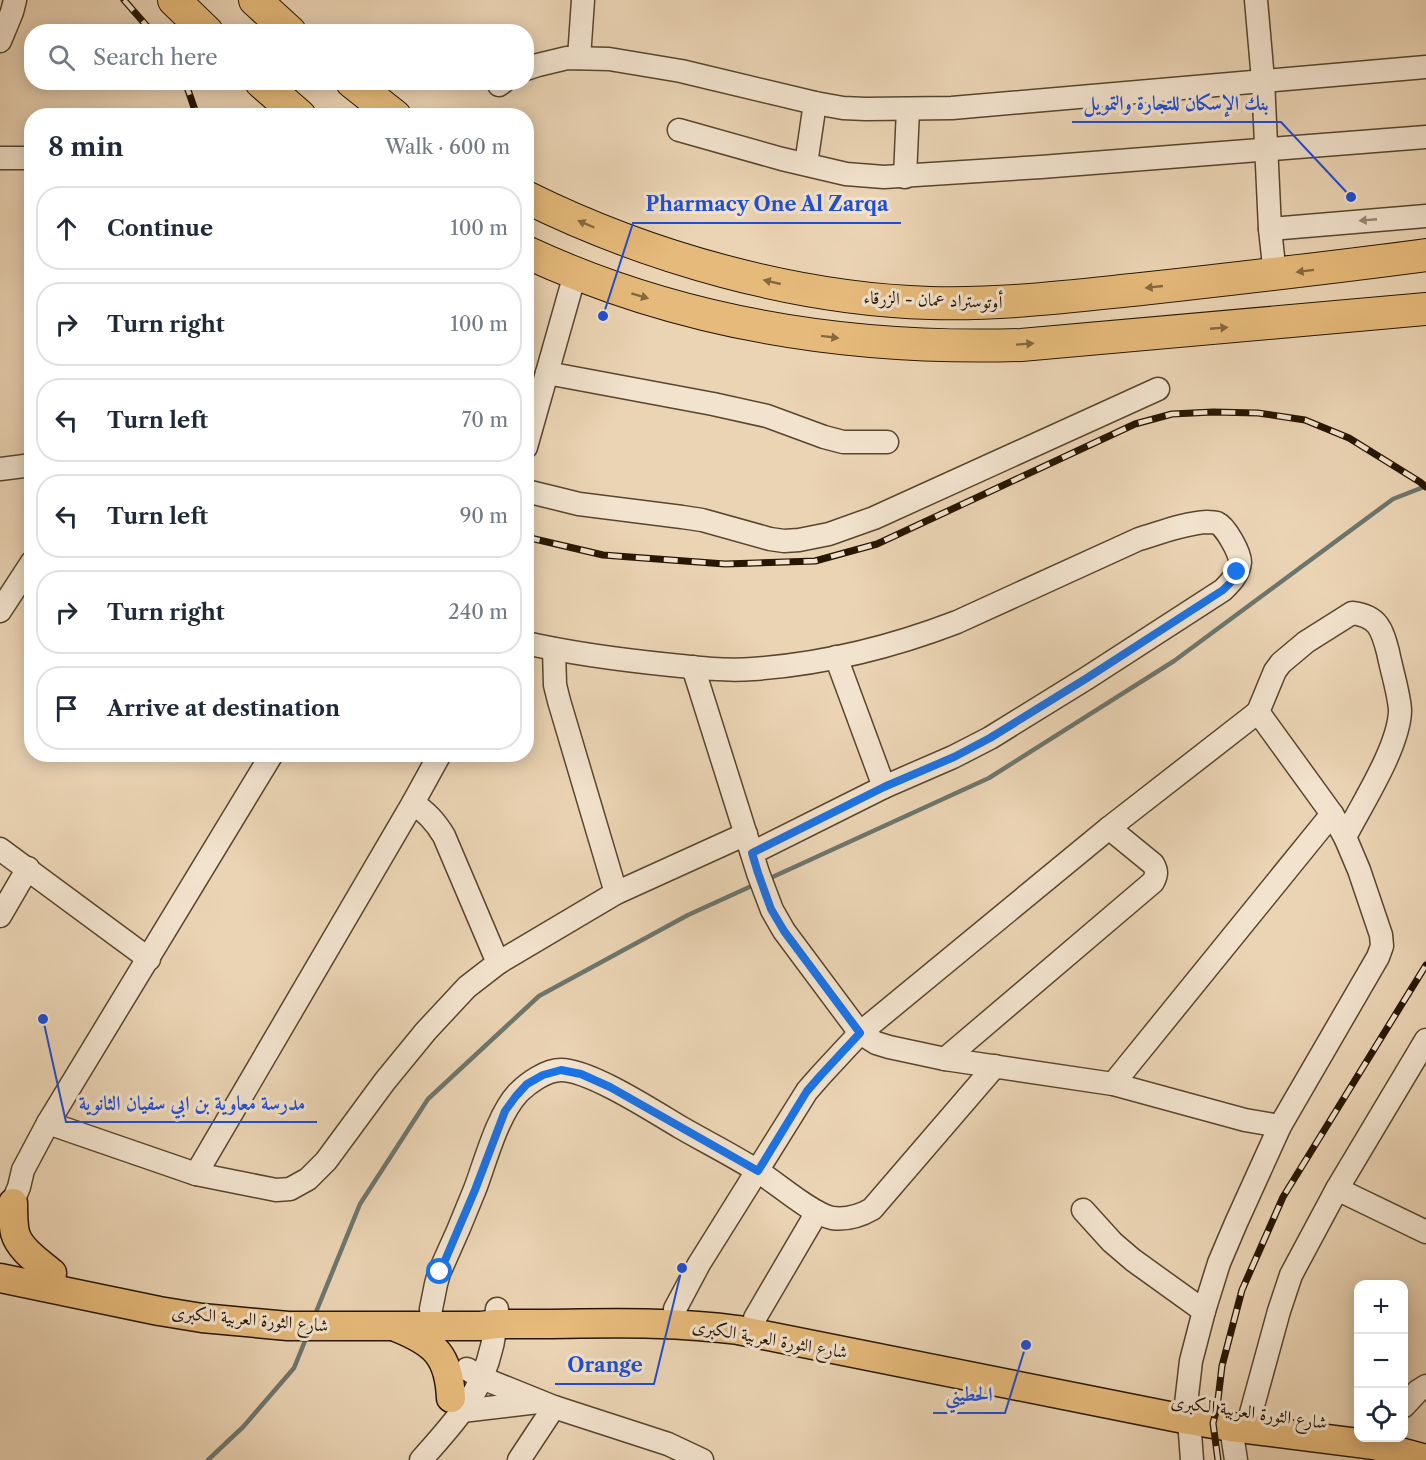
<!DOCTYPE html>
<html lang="en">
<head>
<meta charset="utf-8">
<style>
	:root { --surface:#fff; --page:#f2f2f3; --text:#1f2937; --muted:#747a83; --line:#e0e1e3 }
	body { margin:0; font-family:"Libre Caslon Text",Amiri,serif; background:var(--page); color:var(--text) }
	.controls { position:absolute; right:18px; bottom:18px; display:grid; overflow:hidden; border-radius:12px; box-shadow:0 3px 15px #0003 }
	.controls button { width:54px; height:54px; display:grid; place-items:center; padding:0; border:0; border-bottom:2px solid var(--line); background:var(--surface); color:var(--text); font:30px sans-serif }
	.stop { position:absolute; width:18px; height:18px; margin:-14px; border:4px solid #1a73e8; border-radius:50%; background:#fff }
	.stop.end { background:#1a73e8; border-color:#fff; box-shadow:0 2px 6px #0008 }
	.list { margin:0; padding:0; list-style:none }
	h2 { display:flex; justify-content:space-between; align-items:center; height:78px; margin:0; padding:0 24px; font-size:26px }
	h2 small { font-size:20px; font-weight:400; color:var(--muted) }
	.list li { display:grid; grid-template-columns:39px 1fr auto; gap:18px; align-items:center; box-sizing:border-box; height:84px; margin:0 12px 12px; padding:0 12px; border:2px solid var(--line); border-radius:24px }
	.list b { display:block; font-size:22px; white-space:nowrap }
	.list em { font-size:20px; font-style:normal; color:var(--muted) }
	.icon { flex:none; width:33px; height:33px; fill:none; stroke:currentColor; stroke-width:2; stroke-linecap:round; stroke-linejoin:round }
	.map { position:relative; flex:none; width:1426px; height:1460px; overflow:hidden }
	.search { position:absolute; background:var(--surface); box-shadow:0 3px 15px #0003; left:24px; top:24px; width:510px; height:66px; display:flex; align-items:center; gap:15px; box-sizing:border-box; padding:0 21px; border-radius:24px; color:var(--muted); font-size:22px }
	.panel { position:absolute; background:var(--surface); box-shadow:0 3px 15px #0003; left:24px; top:108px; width:510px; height:654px; border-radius:24px }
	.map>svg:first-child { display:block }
</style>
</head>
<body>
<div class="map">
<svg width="1426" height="1460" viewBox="0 0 1426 1460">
	<rect width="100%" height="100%" fill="#ebd4b4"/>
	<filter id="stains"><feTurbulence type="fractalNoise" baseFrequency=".00333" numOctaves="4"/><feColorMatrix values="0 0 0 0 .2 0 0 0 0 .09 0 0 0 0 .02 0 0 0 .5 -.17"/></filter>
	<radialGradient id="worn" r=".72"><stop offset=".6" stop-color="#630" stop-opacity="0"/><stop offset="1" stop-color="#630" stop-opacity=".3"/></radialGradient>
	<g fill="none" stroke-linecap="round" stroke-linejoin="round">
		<!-- stream -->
		<g stroke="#6d766d" stroke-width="4.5">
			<path d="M 766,880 L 989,778 L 1174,661 L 1393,499 L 1426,486"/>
			<path d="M 314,1317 L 360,1204 L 428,1099 L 539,996 L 688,915 L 756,884"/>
			<path d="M 208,1460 L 243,1427 L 294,1368 L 307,1336"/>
		</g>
		<!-- minor casing -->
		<g stroke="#58462d" stroke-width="25">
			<g id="minor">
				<path d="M 1256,0 L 1263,80 L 1270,229 L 1275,275"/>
				<path d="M 0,41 L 12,12 L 15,0"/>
				<path d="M 579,58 L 583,0"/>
				<path d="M 526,69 L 538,65 L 567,58 L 609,59 L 681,71 L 815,103 L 843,108 L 866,109 L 952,108 L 1426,67"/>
				<path d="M 499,85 L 503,82"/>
				<path d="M 679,130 L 782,159 L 846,174 L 884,177 L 1041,167 L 1426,137"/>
				<path d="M 0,158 L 32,158"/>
				<path d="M 806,164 L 815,103"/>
				<path d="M 905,177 L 908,109"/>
				<path d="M 1270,229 L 1426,216"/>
				<path d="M 547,373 L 713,404 L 767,416 L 824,437 L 843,442 L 887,442"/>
				<path d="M 526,447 L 575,274"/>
				<path d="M 0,469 L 32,465"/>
				<path d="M 526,491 L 579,504 L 682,517 L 702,520 L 770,539 L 784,541 L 799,540 L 829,534 L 874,518 L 1158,389"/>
				<path d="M 0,611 L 32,562"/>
				<path d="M 526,643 C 574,654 622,660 671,665 C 698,668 726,671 753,669 C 823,664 892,647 957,622 L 1139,539 C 1160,533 1184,523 1207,522 C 1210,522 1214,522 1217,523 C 1226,527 1240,553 1240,562 C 1239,574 1231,582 1223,590 L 1087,678 L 990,738 L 953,757 L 884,787 L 752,853"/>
				<path d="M 554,649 L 555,685 L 559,701 L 616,893"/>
				<path d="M 836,657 L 884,787"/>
				<path d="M 693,667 L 758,873 L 772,910 L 784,931 L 860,1033 L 876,1043 L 889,1047 L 945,1059 L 1113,1084 L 1245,1120 L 1280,1126"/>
				<path d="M 1258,712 L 1275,671 L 1281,663 L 1306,642 L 1352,613 C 1378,616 1382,629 1388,652 C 1391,668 1400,697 1400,711 C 1399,747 1362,804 1345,837"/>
				<path d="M 413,803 C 427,813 435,821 444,836 L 498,963"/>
				<path d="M 0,849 L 149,959"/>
				<path d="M 0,916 L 28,868"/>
				<path d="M 945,1059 L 1153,882 C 1157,874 1157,871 1153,864 L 1109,828"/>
				<path d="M 1113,1084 L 1332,814"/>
				<path d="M 48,1123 L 196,1174 L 276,1190 L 290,1189 L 308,1179 L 326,1161 L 385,1081 L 426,1031 L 467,987 L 498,963 L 616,893 L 746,834"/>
				<path d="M 196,1174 L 413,803 L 440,754"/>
				<path d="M 1337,1189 L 1426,1232"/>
				<path d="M 1083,1210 L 1112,1242 L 1133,1260 L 1204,1311"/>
				<path d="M 6,1218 L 19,1187 L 23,1170 L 48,1123 L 272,754"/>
				<path d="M 431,1309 L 436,1284 L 439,1273 C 452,1245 464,1217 475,1189 C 486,1160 497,1116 518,1093 C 528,1083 546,1070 561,1070 C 590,1070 653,1111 680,1127 C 706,1142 734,1156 759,1172 C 778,1184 812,1214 832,1218 C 847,1220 860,1216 872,1209 L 995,1066"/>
				<path d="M 675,1309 L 699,1264 L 807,1091 L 821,1075 L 860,1033 L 1109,828 L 1258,712 L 1332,814 L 1345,837 L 1359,870 L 1381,935 L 1382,946 L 1378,957 L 1280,1126 L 1236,1223 L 1219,1263 L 1204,1311 L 1191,1361 L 1186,1404"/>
				<path d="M 755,1318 L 817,1212"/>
				<path d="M 467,1369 L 482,1378 L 554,1407 L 668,1444 L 702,1460"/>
				<path d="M 1404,1406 L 1418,1391 L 1426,1386"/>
				<path d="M 462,1411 L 538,1402"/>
				<path d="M 1251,1413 L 1279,1311 L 1291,1275 L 1337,1189 L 1426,1040"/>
				<path d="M 1189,1420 L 1192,1460"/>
				<path d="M 1231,1427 L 1236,1460"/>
				<path d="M 421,1460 C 442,1436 470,1406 482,1377 C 491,1356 496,1331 497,1309"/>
				<path d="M 519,1460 L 554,1407"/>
			</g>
		</g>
		<!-- major casing -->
		<g stroke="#271600" stroke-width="31">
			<g id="major">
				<path d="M 13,1203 C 13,1213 13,1224 15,1233 C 20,1250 39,1262 52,1273"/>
				<path d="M 0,1278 L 159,1311 L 202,1318 L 288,1326 L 481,1326 L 496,1324 C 577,1325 658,1319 738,1330 L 1189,1420 L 1231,1427 L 1374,1445 L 1426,1459"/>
				<path d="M 398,1328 C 435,1343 449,1356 451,1398"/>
			</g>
		</g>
		<!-- highway casing -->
		<g stroke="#271600" stroke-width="34">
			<g id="highway">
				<path d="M 174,0 L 207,32"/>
				<path d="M 255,0 L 290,32"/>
				<path d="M 261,82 L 300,116"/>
				<path d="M 352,82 L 395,116"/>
				<path d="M 526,197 C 647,257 795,299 930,303 C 998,305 1065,297 1132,290 C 1231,279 1328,268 1426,255"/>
				<path d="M 526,252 C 681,324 852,350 1021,345 L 1426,309"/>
			</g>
		</g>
		<!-- minor -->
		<use href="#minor" stroke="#f2e3ce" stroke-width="22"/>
		<!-- major -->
		<use href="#major" stroke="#e6ba7a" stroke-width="28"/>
		<!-- highway -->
		<use href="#highway" stroke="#e6ba7a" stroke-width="32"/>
		<!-- rail casing -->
		<g stroke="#271600" stroke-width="7">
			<g id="rail">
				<path d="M 124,0 L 152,32"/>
				<path d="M 184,82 L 188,90 L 197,116"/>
				<path d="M 526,537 L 603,555 L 725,564 L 815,561 L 877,544 L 1135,424 L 1172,414 L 1213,412 L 1258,413 L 1305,420 L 1349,438 L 1420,482 L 1426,487"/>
				<path d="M 1218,1460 L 1213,1423 L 1217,1408 L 1222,1366 L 1242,1290 L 1283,1197 L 1426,965"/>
			</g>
		</g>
		<!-- rail -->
		<use href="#rail" stroke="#f2e3ce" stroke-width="4.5" stroke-dasharray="14" stroke-linecap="butt"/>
	</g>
	<!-- one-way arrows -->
	<defs><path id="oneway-solid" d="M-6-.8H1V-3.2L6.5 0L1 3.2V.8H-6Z" transform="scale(1.5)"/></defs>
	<use fill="#978771" href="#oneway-solid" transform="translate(1368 220) rotate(175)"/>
	<g fill="#86683d">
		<use href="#oneway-solid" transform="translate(586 224) rotate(-157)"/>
		<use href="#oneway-solid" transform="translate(1305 271) rotate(173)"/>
		<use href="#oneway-solid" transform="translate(772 282) rotate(-167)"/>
		<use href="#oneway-solid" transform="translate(1154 287) rotate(174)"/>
		<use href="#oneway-solid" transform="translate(640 296) rotate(17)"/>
		<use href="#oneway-solid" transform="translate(1219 328) rotate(-5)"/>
		<use href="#oneway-solid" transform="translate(830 337) rotate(7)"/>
		<use href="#oneway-solid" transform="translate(1025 344) rotate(-4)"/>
	</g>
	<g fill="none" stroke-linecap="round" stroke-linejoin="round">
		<!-- route -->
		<path stroke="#1a73e8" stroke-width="8" d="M 440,1272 L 475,1190 L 505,1111 L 516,1096 L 527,1084 L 543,1075 L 561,1070 L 581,1074 L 610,1087 L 758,1171 L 807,1091 L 821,1075 L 860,1033 L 784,931 L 771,909 L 758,873 L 752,853 L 884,787 L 954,757 L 990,738 L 1087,678 L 1223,590 L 1231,582 L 1237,572"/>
	</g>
	<g text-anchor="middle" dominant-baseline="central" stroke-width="6" stroke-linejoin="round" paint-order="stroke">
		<!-- street labels -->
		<g font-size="18" fill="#271600" stroke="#f2e3ce">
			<text transform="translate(933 300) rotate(2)">أوتوستراد عمان - الزرقاء</text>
			<text transform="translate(250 1319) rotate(5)">شارع الثورة العربية الكبرى</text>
			<text transform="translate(770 1339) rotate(10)">شارع الثورة العربية الكبرى</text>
			<text transform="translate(1249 1412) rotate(8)">شارع الثورة العربية الكبرى</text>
		</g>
	</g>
	<!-- callouts -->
	<path fill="none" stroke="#1d4ed8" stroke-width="2" d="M1351 197L1281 122H1072M603 316L633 223H901M43 1019L66 1122H317M682 1268L654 1384H555M1026 1345L1005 1413H933"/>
	<g fill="#1d4ed8" stroke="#f2e3ce" stroke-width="2">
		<circle cx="1351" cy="197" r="6"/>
		<circle cx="603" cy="316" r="6"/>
		<circle cx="43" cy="1019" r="6"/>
		<circle cx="682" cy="1268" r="6"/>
		<circle cx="1026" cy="1345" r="6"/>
	</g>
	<g font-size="20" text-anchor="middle" font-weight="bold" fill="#1d4ed8" stroke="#f2e3ce" stroke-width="6" stroke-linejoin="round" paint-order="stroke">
		<text x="1176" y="110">بنك الإسكان للتجارة والتمويل</text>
		<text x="767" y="211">Pharmacy One Al Zarqa</text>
		<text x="192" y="1110">مدرسة معاوية بن ابي سفيان الثانوية</text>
		<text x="605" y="1372">Orange</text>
		<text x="969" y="1401">الحطيني</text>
	</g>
	<rect width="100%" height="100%" filter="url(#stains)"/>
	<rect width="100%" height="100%" fill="url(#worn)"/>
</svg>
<div class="controls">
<button>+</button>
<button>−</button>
<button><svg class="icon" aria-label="locate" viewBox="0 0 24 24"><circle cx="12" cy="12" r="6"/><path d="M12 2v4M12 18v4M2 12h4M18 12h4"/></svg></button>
</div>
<div class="stop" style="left:440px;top:1272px"></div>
<div class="stop end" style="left:1237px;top:572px"></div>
<div class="search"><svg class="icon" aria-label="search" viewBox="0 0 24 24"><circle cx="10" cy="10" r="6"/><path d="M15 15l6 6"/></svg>Search here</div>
<section class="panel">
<h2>8 min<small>Walk · 600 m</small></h2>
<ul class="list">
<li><svg class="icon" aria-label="ahead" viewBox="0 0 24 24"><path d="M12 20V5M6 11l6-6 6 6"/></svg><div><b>Continue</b></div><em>100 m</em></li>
<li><svg class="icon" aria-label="right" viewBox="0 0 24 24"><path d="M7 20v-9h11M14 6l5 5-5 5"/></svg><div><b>Turn right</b></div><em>100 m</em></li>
<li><svg class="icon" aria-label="left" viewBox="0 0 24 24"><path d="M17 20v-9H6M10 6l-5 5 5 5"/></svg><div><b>Turn left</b></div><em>70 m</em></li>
<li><svg class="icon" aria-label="left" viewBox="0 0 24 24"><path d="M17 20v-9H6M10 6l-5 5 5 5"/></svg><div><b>Turn left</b></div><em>90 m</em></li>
<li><svg class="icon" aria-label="right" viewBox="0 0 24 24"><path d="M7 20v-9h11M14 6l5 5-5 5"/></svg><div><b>Turn right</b></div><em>240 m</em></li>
<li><svg class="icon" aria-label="arrive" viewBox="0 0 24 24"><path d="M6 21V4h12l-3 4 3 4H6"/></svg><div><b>Arrive at destination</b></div></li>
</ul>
</section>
</div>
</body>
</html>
